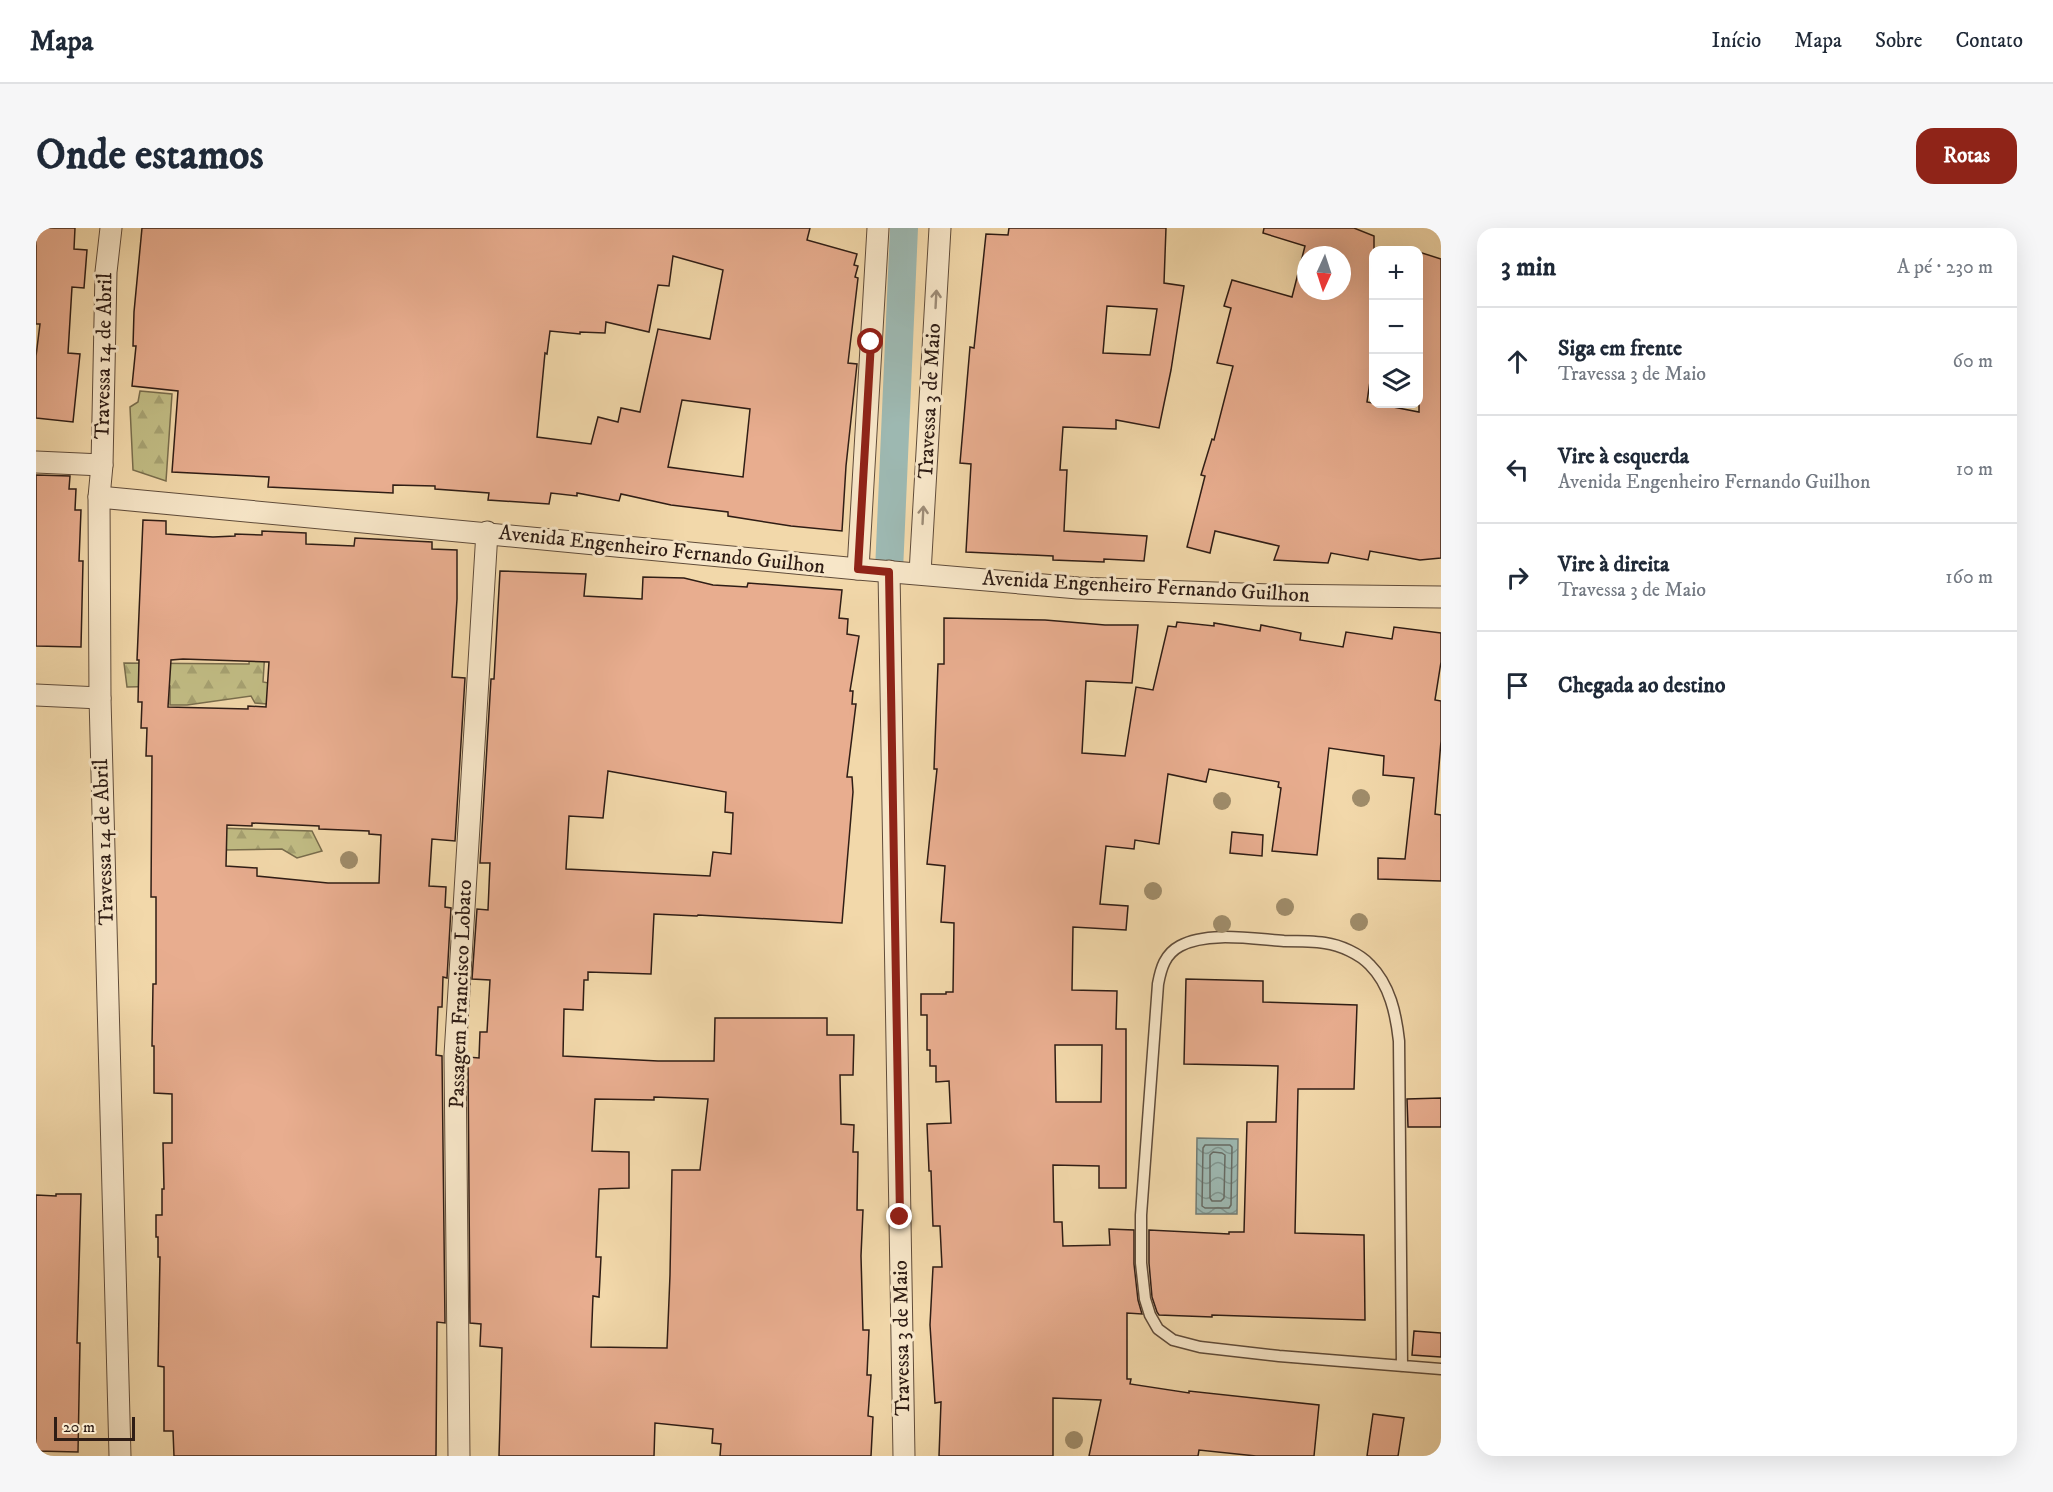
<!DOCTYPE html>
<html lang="pt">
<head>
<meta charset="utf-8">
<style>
	:root { --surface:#fff; --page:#f6f6f7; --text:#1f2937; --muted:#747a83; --line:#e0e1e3; --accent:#8f2418 }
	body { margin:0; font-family:"IM FELL DW Pica",serif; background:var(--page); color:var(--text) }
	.controls { position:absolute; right:18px; top:18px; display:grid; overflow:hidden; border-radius:12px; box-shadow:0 6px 24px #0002 }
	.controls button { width:54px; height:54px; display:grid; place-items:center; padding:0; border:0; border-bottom:2px solid var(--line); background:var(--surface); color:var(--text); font:30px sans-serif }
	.compass { position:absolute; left:1261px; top:18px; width:54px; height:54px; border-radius:50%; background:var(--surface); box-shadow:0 6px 24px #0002; rotate:183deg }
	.scale { position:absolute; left:18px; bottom:15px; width:81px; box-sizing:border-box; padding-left:6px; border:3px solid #2f1d15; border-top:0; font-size:16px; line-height:21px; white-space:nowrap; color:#2f1d15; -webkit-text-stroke:4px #f7e6c8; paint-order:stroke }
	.stop { position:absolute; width:18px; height:18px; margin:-14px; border:4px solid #8f2418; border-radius:50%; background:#fff }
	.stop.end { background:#8f2418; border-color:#fff; box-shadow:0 2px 6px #0008 }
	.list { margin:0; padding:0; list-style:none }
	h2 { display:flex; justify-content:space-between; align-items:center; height:78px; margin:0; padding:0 24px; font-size:26px }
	h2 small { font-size:20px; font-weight:400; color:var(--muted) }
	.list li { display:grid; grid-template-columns:39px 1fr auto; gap:18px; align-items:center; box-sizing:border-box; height:108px; padding:0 24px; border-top:2px solid var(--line) }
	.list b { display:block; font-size:22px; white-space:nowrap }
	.list p { margin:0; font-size:20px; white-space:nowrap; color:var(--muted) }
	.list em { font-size:20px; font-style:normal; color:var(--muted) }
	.icon { flex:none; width:33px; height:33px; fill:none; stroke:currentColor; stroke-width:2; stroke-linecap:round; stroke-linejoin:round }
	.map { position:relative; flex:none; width:1405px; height:1228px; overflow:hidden; border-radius:18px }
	header { display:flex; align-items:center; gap:36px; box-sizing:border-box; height:84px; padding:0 30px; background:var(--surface); border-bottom:2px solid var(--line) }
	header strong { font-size:28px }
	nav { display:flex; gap:33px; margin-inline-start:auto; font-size:21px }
	.intro { display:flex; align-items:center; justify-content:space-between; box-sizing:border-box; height:144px; padding:0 36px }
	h1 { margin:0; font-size:42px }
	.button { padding:15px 27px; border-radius:18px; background:var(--accent); color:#fff; font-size:21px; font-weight:700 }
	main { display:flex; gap:36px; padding:0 36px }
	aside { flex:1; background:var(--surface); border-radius:18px; box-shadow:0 6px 24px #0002 }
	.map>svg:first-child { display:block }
</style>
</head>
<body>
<header>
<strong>Mapa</strong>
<nav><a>Início</a><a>Mapa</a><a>Sobre</a><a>Contato</a></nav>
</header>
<div class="intro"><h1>Onde estamos</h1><a class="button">Rotas</a></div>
<main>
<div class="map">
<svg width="1405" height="1228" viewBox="0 0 1405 1228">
	<defs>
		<pattern id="forest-firs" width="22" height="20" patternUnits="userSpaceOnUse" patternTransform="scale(1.5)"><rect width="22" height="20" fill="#c1bc84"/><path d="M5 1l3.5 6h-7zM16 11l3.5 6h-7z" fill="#a6a171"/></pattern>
		<pattern id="water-waves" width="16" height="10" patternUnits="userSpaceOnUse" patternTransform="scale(1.5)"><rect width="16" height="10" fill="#9db8b1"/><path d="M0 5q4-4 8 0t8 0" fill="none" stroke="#80958f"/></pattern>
	</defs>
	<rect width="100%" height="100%" fill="#f2d8aa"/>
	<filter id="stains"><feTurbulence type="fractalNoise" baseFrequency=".00333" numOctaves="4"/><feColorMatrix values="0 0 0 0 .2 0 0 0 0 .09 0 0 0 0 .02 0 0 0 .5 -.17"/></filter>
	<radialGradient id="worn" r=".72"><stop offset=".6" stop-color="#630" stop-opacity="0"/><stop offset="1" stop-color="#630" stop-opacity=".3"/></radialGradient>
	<!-- forest -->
	<g fill="url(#forest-firs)" stroke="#786c4c" stroke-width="1.5">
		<path d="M 104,163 L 136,166 L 130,253 L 97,242 L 94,179 L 102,174 Z"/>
		<path d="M 219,340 L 229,422 L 227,454 L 243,457 L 243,477 L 219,475 L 215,468 L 151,477 L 134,477 L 134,458 L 91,459 L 88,435 L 213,436 Z"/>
		<path d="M 120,598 L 276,603 L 286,623 L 261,630 L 246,621 L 122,623 Z"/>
	</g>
	<!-- water -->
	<path fill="url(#water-waves)" stroke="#717a73" stroke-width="1.5" d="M 1161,910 L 1202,911 L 1201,986 L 1160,986 Z"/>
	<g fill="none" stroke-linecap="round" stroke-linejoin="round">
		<!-- shore -->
		<g stroke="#666a63" stroke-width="1.5">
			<path d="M 1169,917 L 1194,917 L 1196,919 L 1195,977 L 1193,980 L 1169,980 L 1166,978 L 1167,920 Z"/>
			<path d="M 1177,924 L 1186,925 L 1189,927 L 1188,970 L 1185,973 L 1176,973 L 1174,970 L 1174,927 Z"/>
		</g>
		<!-- canal -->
		<path stroke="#9db8b1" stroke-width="28" d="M 853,343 L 868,0"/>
	</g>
	<!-- building -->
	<g fill="#e8ad8f" stroke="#2f1d15" stroke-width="1.5" fill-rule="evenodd">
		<path d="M 0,0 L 39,0 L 38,21 L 51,22 L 48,60 L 36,59 L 32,125 L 44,126 L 37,194 L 0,190 L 0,128 L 4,96 L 0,96 Z"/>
		<path d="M 106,0 L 774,0 L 771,12 L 821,26 L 818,37 L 822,38 L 819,49 L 822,50 L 812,135 L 821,136 L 810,238 L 806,303 L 755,298 L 692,288 L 692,284 L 635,277 L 585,266 L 583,273 L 541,265 L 541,268 L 515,265 L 513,276 L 452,272 L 453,265 L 399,261 L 399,258 L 357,257 L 357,265 L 232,259 L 233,249 L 136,244 L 142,163 L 96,158 L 100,118 L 97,118 L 98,84 ZM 637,28 L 687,42 L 674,111 L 622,101 L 604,184 L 585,180 L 582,194 L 562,189 L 555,216 L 501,209 L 509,125 L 511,126 L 514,103 L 544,106 L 544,104 L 569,105 L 570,94 L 613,104 L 622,57 L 633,58 ZM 646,172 L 714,181 L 707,249 L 632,239 Z"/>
		<path d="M 973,0 L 1130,0 L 1128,55 L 1148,58 L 1135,142 L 1123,200 L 1080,192 L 1080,201 L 1027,199 L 1024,242 L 1031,242 L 1028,303 L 1111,308 L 1108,333 L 1068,331 L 1068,334 L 1017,332 L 1017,328 L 930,324 L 935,236 L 924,235 L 934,119 L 938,120 L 950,6 L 972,7 ZM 1071,78 L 1121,81 L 1114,127 L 1067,125 Z"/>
		<path d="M 1228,0 L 1318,0 L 1338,8 L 1338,126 L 1331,174 L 1383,184 L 1383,24 L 1405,31 L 1405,330 L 1384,332 L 1334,323 L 1332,332 L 1295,325 L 1292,335 L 1238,332 L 1243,318 L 1179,303 L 1174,325 L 1151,319 L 1169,248 L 1165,247 L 1176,211 L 1178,212 L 1197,138 L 1181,135 L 1195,80 L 1188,78 L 1196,52 L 1256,69 L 1269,18 L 1227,5 ZM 1270,27 L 1306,27 L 1306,63 L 1270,63 Z"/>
		<path d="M 0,247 L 34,248 L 33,261 L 40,261 L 39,282 L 45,282 L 43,333 L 47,333 L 45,419 L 0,418 Z"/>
		<path d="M 107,292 L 130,293 L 130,306 L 177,309 L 199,308 L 199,306 L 226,307 L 226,303 L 270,305 L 270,316 L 318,318 L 319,310 L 396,314 L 396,321 L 421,322 L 421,371 L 416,449 L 429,450 L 419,613 L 396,611 L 393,658 L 410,659 L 409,679 L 415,680 L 411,750 L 407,749 L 406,779 L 402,779 L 400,827 L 406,828 L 409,1095 L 401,1094 L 400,1228 L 138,1228 L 137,1203 L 128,1203 L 128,1139 L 122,1138 L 124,1029 L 122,1029 L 122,1009 L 120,1009 L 120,987 L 126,987 L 126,961 L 128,961 L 127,915 L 136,915 L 136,866 L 118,865 L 118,818 L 116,818 L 117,756 L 120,756 L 120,669 L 115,669 L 116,528 L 110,528 L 111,500 L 105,500 L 106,474 L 102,474 L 103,432 L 101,432 ZM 147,431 L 233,434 L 230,479 L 212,478 L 212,481 L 132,479 L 135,432 ZM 216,595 L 283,598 L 283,601 L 333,603 L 333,606 L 345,607 L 343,655 L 292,655 L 221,648 L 221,640 L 190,638 L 191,597 L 216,598 Z"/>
		<path d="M 464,343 L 550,346 L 548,368 L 606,371 L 607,349 L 648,350 L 677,357 L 711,359 L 712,355 L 806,362 L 803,390 L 812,391 L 811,406 L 823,408 L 814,463 L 817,463 L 816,476 L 820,476 L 811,549 L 816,549 L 817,564 L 806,695 L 662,687 L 661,688 L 618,686 L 615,746 L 552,744 L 552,752 L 548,752 L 547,782 L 528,781 L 527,828 L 622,833 L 678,833 L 679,790 L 791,790 L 791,807 L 818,807 L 817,847 L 804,847 L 805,896 L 818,897 L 817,924 L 822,924 L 821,982 L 827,982 L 825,1028 L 827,1102 L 833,1102 L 831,1147 L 835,1147 L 832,1188 L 837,1189 L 835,1228 L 684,1228 L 685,1216 L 676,1215 L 677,1201 L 619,1195 L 618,1228 L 463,1228 L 466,1120 L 444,1118 L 445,1096 L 434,1095 L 432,829 L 443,830 L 444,804 L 451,804 L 454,752 L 436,751 L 441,681 L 452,682 L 454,635 L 444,635 L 455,451 L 458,451 ZM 572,543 L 690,564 L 689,584 L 697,585 L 695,626 L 677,624 L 674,648 L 530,641 L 533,588 L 567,590 ZM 618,869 L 672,871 L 664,942 L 636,942 L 634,1047 L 631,1120 L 555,1119 L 557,1068 L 563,1069 L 565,1029 L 560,1029 L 563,961 L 593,960 L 593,924 L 556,923 L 559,871 L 618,872 Z"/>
		<path d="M 908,390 L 1009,392 L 1069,397 L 1102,397 L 1096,455 L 1050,453 L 1046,525 L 1089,528 L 1100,459 L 1117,462 L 1132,398 L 1140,399 L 1141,394 L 1178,398 L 1178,395 L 1224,403 L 1225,397 L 1265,405 L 1264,412 L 1307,419 L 1310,404 L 1356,411 L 1358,399 L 1405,405 L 1405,434 L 1399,472 L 1405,473 L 1405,513 L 1399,586 L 1405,587 L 1405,653 L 1342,651 L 1342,630 L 1369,631 L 1378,550 L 1347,547 L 1348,528 L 1293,520 L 1281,627 L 1236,623 L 1245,560 L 1242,559 L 1243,554 L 1173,541 L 1170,554 L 1132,546 L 1123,616 L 1099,612 L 1098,621 L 1070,618 L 1064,676 L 1092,678 L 1090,702 L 1037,699 L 1036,762 L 1081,763 L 1080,801 L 1090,801 L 1090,960 L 1063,960 L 1063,938 L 1017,937 L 1018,994 L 1026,994 L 1027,1018 L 1074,1017 L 1073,1001 L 1098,1002 L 1098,1036 L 1102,1072 L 1106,1086 L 1091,1085 L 1091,1151 L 1095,1151 L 1094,1156 L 1153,1165 L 1153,1163 L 1283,1177 L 1278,1228 L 1220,1228 L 1163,1222 L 1162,1228 L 1053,1228 L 1065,1172 L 1017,1170 L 1017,1228 L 903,1228 L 905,1174 L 899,1175 L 894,1097 L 897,1039 L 906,1039 L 904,998 L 897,998 L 895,943 L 893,943 L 891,896 L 915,895 L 913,853 L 900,854 L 900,838 L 894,838 L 894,822 L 891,822 L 891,787 L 885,787 L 885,766 L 910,766 L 910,764 L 917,764 L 918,695 L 905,694 L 909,638 L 891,636 L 901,541 L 898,541 L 902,436 L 908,436 ZM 1019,817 L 1066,817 L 1065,874 L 1020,874 Z"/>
		<path d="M 1196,604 L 1227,607 L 1226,628 L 1194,625 Z"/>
		<path d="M 1150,751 L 1227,753 L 1227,774 L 1321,777 L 1318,861 L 1262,861 L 1259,1005 L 1328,1007 L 1329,1092 L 1176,1087 L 1176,1089 L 1123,1087 L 1121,1084 L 1116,1069 L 1113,1035 L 1113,1002 L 1193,1006 L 1193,1004 L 1208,1004 L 1211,894 L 1240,894 L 1242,838 L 1148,836 Z"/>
		<path d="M 1405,870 L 1405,899 L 1372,899 L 1371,871 Z"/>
		<path d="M 20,966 L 45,966 L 41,1115 L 44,1115 L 42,1224 L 0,1223 L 0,967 L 20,968 Z"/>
		<path d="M 1378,1103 L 1405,1105 L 1405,1129 L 1376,1127 Z"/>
		<path d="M 1337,1186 L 1368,1190 L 1362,1228 L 1331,1228 Z"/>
	</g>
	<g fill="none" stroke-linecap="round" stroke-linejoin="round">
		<!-- service casing -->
		<g stroke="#604c3a" stroke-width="13">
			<path id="service" d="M 1366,1138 L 1363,813 C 1360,786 1354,757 1334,737 C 1324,726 1304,717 1289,715 C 1276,713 1262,713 1248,713 C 1218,711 1171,703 1144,718 C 1129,726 1125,740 1122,756 L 1105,987 L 1105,1035 L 1109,1071 L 1114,1087 L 1122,1101 L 1137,1112 L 1164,1119 L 1243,1128 L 1405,1141"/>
		</g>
		<!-- minor casing -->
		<g stroke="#604c3a" stroke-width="23">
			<g id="minor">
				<path d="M 75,0 L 70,44 L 66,237 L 63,269 L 64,470 L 84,1228"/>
				<path d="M 0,234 L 66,237"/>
				<path d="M 63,269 L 822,341 L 1042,360 L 1234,367 L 1405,369"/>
				<path d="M 822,341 L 842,0"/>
				<path d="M 853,343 L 868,1228"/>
				<path d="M 884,345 L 904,0"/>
				<path d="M 0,467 L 64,470"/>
				<path d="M 423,1228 L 419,827 L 451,304"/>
			</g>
		</g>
		<!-- service -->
		<use href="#service" stroke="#f7e6c8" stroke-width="10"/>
		<!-- minor -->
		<use href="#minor" stroke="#f7e6c8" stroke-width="21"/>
	</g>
	<!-- trees -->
	<g fill="#9f8c6a">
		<circle cx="1325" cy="570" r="9"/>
		<circle cx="1186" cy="573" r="9"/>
		<circle cx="313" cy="632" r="9"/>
		<circle cx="1117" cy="663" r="9"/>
		<circle cx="1249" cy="679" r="9"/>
		<circle cx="1323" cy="694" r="9"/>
		<circle cx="1186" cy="696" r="9"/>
		<circle cx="1038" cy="1212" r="9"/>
	</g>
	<!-- one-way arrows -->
	<defs><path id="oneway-shaft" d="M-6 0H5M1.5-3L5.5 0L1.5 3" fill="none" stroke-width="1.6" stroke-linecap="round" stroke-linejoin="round" transform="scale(1.5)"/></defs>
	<g stroke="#9d8c77">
		<use href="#oneway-shaft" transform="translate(900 71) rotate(-87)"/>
		<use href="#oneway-shaft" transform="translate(887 287) rotate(-87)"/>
	</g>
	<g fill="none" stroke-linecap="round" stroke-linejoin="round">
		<!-- route -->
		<path stroke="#8f2418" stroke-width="8" d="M 835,114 L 822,341 L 853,344 L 864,989"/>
	</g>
	<g text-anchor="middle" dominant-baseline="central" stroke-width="6" stroke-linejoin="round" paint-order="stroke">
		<!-- street labels -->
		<g font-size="21" fill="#2f1d15" stroke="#f7e6c8">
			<text transform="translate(68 128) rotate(-89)">Travessa 14 de Abril</text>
			<text transform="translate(894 173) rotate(-87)">Travessa 3 de Maio</text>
			<text transform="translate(626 322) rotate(6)">Avenida Engenheiro Fernando Guilhon</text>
			<text transform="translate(1110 359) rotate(3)">Avenida Engenheiro Fernando Guilhon</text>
			<text transform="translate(68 614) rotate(-92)">Travessa 14 de Abril</text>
			<text transform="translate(425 766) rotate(-88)">Passagem Francisco Lobato</text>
			<text transform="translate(866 1110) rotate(-91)">Travessa 3 de Maio</text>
		</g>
	</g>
	<rect width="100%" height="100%" filter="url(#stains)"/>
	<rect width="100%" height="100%" fill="url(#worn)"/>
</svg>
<div class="controls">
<button>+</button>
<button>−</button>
<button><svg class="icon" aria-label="layers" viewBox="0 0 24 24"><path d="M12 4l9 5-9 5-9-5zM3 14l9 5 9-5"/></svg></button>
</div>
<svg class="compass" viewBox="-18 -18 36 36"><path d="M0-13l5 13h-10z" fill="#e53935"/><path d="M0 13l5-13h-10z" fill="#747a83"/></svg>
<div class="scale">20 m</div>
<div class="stop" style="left:835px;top:114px"></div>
<div class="stop end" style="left:864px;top:989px"></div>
</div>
<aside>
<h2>3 min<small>A pé · 230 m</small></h2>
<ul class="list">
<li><svg class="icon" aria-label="ahead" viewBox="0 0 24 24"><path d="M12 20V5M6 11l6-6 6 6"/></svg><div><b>Siga em frente</b><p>Travessa 3 de Maio</p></div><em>60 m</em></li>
<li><svg class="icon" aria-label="left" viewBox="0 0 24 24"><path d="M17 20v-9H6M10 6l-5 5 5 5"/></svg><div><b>Vire à esquerda</b><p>Avenida Engenheiro Fernando Guilhon</p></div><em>10 m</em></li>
<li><svg class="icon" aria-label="right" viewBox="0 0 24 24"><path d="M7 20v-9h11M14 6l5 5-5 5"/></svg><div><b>Vire à direita</b><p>Travessa 3 de Maio</p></div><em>160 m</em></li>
<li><svg class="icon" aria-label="arrive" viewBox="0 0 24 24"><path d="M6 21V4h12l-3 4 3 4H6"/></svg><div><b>Chegada ao destino</b></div></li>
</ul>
</aside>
</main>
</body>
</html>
